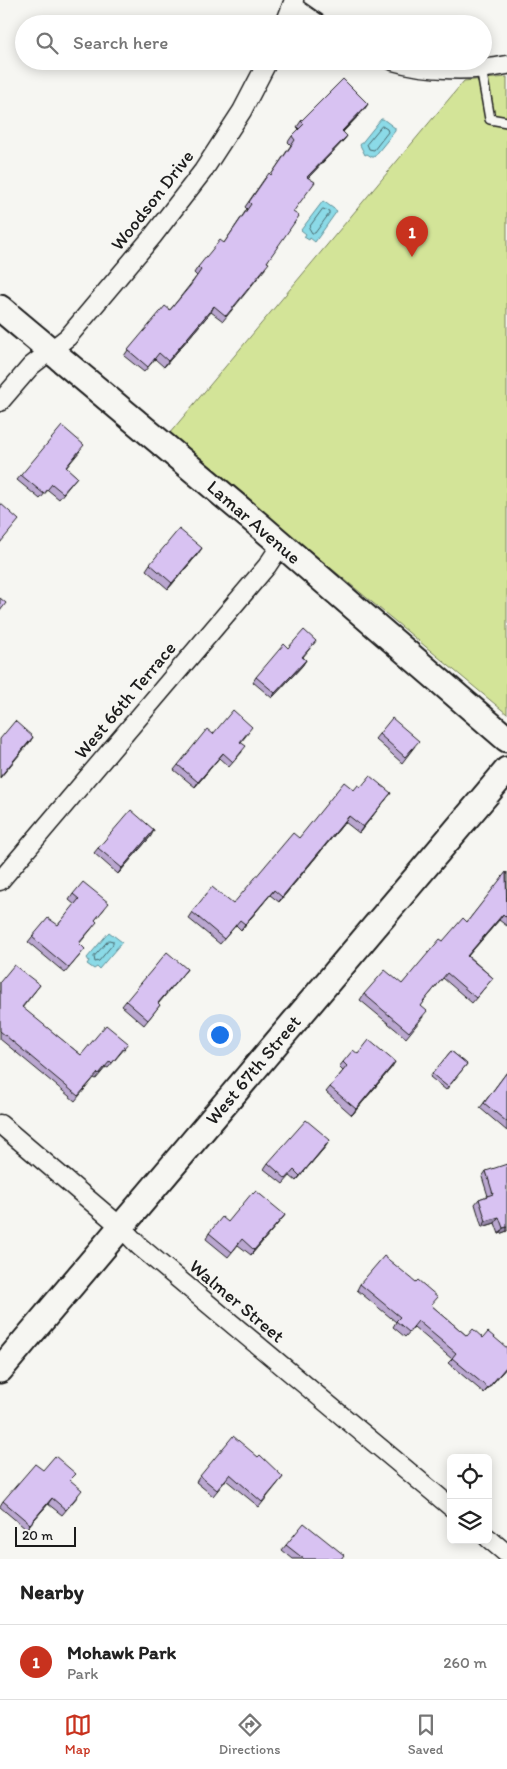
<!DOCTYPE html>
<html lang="en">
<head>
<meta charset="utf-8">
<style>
	:root { --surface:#fff; --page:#f6f6f6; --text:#222; --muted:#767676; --line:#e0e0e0; --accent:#c8321e }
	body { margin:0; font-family:Itim,sans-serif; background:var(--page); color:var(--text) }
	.controls { position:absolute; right:15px; bottom:15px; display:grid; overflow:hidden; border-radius:8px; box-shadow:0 2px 12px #0003 }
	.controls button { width:45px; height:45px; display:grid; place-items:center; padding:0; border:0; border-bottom:1px solid var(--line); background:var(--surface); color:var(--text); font:25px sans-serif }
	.scale { position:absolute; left:15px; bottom:12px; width:61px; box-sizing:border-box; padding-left:5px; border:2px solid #1c1c1c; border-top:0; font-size:14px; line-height:18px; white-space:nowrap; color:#1c1c1c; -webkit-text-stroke:4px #f6f6f2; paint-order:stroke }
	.you { position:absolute; left:219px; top:1034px; width:18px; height:18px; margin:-12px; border:4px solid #fff; border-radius:50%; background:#1a73e8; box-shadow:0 0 0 8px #1a73e833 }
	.badge { display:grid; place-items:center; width:32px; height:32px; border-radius:50%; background:var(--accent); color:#fff; font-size:16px; font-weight:700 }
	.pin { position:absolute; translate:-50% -41px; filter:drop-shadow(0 1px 2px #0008) }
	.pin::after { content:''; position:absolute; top:26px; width:18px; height:15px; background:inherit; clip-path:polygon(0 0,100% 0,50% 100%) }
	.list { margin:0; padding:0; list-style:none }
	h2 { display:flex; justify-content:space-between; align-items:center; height:65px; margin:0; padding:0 20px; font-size:21px }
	h2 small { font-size:16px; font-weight:400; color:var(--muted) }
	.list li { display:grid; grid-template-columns:32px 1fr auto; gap:15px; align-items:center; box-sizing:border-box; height:75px; padding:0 20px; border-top:1px solid var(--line) }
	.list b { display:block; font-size:19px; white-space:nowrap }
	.list p { margin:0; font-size:16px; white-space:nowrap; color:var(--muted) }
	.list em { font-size:16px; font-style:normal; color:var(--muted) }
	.icon { flex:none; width:28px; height:28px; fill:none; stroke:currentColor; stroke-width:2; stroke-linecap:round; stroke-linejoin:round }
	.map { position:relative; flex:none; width:507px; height:1559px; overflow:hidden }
	.search { position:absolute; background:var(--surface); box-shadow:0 2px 12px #0003; left:15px; right:15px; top:15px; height:55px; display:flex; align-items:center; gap:12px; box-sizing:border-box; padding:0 18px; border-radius:28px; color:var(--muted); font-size:19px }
	.sheet { height:140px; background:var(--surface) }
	nav { display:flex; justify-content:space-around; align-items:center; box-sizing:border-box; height:70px; border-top:1px solid var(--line); background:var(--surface); font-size:14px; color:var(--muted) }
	nav a { display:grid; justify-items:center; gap:2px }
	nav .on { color:var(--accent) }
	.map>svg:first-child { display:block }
</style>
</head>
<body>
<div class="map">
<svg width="507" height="1559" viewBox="0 0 507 1559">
	<rect width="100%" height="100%" fill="#f6f6f2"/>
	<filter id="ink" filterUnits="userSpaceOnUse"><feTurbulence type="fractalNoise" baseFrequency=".02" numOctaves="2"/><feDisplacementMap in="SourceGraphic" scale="10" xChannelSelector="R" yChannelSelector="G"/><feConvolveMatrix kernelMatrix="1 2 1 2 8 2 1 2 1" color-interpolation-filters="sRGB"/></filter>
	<g filter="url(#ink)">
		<!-- green -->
		<path fill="#d3e498" stroke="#78805a" d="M 507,77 L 507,714 L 169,434 L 464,81 Z"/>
		<!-- water -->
		<g fill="#8bdae7" stroke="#5f8e96">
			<path d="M 381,119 L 383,119 L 395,128 L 395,131 L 374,157 L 372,157 L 367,154 L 365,155 L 360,145 Z"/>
			<path d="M 323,201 L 337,211 L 315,242 L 310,238 L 309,240 L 304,237 L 306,234 L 301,230 Z"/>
			<path d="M 109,932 L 122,942 L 99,969 L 97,967 L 94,969 L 87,964 L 89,961 L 87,958 Z"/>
		</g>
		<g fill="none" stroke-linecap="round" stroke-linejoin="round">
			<!-- shore -->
			<g stroke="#48686d" stroke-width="1">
				<path d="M 382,126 L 387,129 L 388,132 L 374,150 L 369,149 L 367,144 Z"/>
				<path d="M 323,209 L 329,211 L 329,214 L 315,233 L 312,233 L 309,228 Z"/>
				<path d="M 109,940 L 113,941 L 113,944 L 99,961 L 95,962 L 94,957 Z"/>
			</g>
			<!-- lane casing -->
			<g stroke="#1c1c1c" stroke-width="12">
				<path id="lane" d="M 481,68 L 490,119 L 507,122"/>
			</g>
			<!-- street casing -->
			<g stroke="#1c1c1c" stroke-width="21">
				<g id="street">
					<path d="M 292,6 L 318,24"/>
					<path d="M 285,24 L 294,0"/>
					<path d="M 393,61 C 427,71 472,72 507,65"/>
					<path d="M 0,402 L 31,366 L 68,337 L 152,237 L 203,171 L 242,111 L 268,61"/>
					<path d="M 0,881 L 267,566 L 281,545"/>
					<path d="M 0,1124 L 121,1227 L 139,1246 L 451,1507"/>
					<path d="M 488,1538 L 507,1554"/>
				</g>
			</g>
			<!-- secondary casing -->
			<g stroke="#1c1c1c" stroke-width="29">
				<g id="secondary">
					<path d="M 0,308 L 259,525 L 507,739"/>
					<path d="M 0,1370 L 507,770"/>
				</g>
			</g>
			<!-- lane -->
			<use href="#lane" stroke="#f6f6f2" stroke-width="9"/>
			<!-- street -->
			<use href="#street" stroke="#f6f6f2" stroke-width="18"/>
			<!-- secondary -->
			<use href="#secondary" stroke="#f6f6f2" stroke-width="25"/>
		</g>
		<!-- wall -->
		<g fill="#baa7d0" stroke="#1c1c1c">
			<path d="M 364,110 L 343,132 L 347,136 L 343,141 L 308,178 L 293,212 L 267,262 L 265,269 L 223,321 L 211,312 L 164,367 L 155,359 L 144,372 L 124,356 L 128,350 L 170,310 L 197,276 L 194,273 L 198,267 L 224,243 L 247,209 L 245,207 L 265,178 L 271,175 L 291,145 L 288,142 L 292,136 L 299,129 L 297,127 L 301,121 Z"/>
			<path d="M 80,451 L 66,468 L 77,477 L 59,499 L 48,490 L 40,499 L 17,480 L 21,475 Z"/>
			<path d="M 198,554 L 168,589 L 146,570 L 150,564 Z"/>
			<path d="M 316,641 L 303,657 L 306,660 L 302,666 L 272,698 L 253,682 L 256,677 L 288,648 Z"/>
			<path d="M 249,732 L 241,742 L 242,752 L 229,767 L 219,758 L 195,787 L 174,770 L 178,765 L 213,734 Z"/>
			<path d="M 379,734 L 415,746 L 402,763 L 375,739 Z"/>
			<path d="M 361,787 L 387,798 L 359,833 L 345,822 L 279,902 L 270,895 L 241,930 L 236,925 L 220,944 L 188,918 L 192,912 L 233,904 L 299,838 L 354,790 Z"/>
			<path d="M 151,836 L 118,874 L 94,853 L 98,848 Z"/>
			<path d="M 507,872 L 507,926 L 499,920 L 468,956 L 493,978 L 472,1003 L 443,978 L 423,1002 L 421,1006 L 423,1017 L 406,1038 L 360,1000 L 364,994 L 402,984 L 467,922 Z"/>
			<path d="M 73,894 L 105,908 L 95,920 L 93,927 L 79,944 L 81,954 L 65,973 L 28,942 L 32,937 L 58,925 L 75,905 L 69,900 Z"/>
			<path d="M 187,969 L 158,1003 L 160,1005 L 144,1025 L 122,1006 L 126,1001 Z"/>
			<path d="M 0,982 L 40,985 L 22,1008 L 81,1055 L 125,1048 L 108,1068 L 106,1067 L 96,1079 L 94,1078 L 75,1101 L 0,1039 Z"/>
			<path d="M 451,1051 L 467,1064 L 446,1090 L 430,1077 Z"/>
			<path d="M 358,1054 L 392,1067 L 352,1115 L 326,1092 L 343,1071 L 339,1067 L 343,1062 Z"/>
			<path d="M 507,1072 L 507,1131 L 480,1108 Z"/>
			<path d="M 326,1146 L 296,1181 L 290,1176 L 283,1184 L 264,1169 L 268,1163 Z"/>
			<path d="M 486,1171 L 507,1231 L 499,1234 L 495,1223 L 482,1227 L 475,1204 L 479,1199 L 488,1196 L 482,1177 Z"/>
			<path d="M 285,1215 L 251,1255 L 238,1245 L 228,1257 L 206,1239 L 209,1233 L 228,1222 Z"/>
			<path d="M 360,1284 L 432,1306 L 467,1336 L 483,1338 L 507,1348 L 507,1367 L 484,1393 L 448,1363 L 452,1359 L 414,1327 L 405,1337 L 393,1327 L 396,1322 L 357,1290 Z"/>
			<path d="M 258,1457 L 283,1477 L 259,1507 L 226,1480 L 213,1496 L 196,1482 L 200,1476 Z"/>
			<path d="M 43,1470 L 71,1481 L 78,1496 L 62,1515 L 48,1504 L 26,1529 L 0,1507 L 0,1506 L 3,1501 Z"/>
			<path d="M 286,1545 L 341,1559 L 293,1559 L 282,1550 Z"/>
		</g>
		<!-- shaded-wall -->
		<g fill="#9788a9" stroke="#1c1c1c">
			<path d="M 368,104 L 364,110 L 338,136 L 342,131 Z"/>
			<path d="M 347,136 L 343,141 L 303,183 L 307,177 Z"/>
			<path d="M 214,306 L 211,312 L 164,367 L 168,361 Z"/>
			<path d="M 202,548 L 198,554 L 168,589 L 172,583 Z"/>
			<path d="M 306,660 L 302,666 L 272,698 L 275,693 Z"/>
			<path d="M 33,737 L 30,742 L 0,778 L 0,777 Z"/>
			<path d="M 223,753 L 219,758 L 195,787 L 198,782 Z"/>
			<path d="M 391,793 L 359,833 L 363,827 Z"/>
			<path d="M 349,816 L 345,822 L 279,902 L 282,897 Z"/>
			<path d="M 154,830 L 151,836 L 118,874 L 122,868 Z"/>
			<path d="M 274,890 L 270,895 L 241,930 L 245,924 Z"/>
			<path d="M 503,914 L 499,920 L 463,961 L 467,956 Z"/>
			<path d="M 187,969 L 183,974 L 154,1009 L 158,1003 Z"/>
			<path d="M 395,1062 L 392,1067 L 352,1115 L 356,1109 Z"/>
			<path d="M 330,1140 L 326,1146 L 296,1181 L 300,1176 Z"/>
			<path d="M 285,1215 L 281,1220 L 251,1255 L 254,1250 Z"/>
			<path d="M 499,1217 L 495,1223 L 482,1227 L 486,1221 Z"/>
			<path d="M 507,1227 L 507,1231 L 499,1234 L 503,1228 Z"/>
			<path d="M 507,1366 L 507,1367 L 484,1393 L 488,1388 Z"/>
			<path d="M 52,1498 L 48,1504 L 26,1529 L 30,1524 Z"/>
		</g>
		<!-- building -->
		<g fill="#d8c2f2" stroke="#1c1c1c">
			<path d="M 343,79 L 368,104 L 342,131 L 347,136 L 307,177 L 315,182 L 293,212 L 299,216 L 267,262 L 269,263 L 226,316 L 214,306 L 168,361 L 159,353 L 148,367 L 128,350 L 165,306 L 170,310 L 190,286 L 201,270 L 198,267 L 220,240 L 224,243 L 251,204 L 249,202 L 269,173 L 271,175 L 295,140 L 292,136 L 304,124 L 301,121 Z"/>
			<path d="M 62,426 L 84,445 L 66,467 L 77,477 L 63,493 L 52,484 L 44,494 L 21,475 Z"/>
			<path d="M 0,503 L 19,520 L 0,543 Z"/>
			<path d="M 179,529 L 202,548 L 172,583 L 150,564 Z"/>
			<path d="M 0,598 L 6,603 L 0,611 Z"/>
			<path d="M 304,630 L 316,641 L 302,657 L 306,660 L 275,693 L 256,677 L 284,644 L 288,648 Z"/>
			<path d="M 233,710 L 252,727 L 240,742 L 246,746 L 233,762 L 223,753 L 198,782 L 178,765 L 207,729 L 213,734 Z"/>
			<path d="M 392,718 L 419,741 L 405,757 L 379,734 Z"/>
			<path d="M 15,721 L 33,737 L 0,777 L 0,739 Z"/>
			<path d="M 370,776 L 391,793 L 363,827 L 349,816 L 282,897 L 274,890 L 245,924 L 240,920 L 224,939 L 192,912 L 212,887 L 233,904 L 293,833 L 299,838 L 344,782 L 354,790 L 358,785 L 361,787 Z"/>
			<path d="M 131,810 L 154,830 L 122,868 L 98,848 Z"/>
			<path d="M 506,872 L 507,918 L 503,914 L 467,956 L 493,978 L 476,998 L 447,973 L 423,1002 L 424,1002 L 421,1006 L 427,1011 L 409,1032 L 364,994 L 385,970 L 402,984 L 440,939 L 443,941 L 463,918 L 467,922 Z"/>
			<path d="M 83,882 L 109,903 L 95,920 L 97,922 L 79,943 L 85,949 L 69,968 L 32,937 L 48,918 L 58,925 L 79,899 L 73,894 Z"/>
			<path d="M 167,952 L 187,969 L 158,1003 L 160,1005 L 148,1020 L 126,1001 Z"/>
			<path d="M 14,965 L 40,985 L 22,1007 L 81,1055 L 106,1025 L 128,1043 L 112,1063 L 110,1061 L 99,1074 L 98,1073 L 78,1096 L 0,1031 L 0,982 Z"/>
			<path d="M 369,1040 L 395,1062 L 356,1109 L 330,1087 L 347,1066 L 343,1062 L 353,1050 L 358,1054 Z"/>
			<path d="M 451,1051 L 467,1064 L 448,1087 L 432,1074 Z"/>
			<path d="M 507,1072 L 507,1122 L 484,1103 Z"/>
			<path d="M 306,1120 L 330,1140 L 300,1176 L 294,1170 L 286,1179 L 268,1163 Z"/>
			<path d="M 507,1164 L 507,1227 L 503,1228 L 499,1217 L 486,1221 L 479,1199 L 493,1194 L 486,1171 Z"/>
			<path d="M 256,1191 L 285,1215 L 254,1250 L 242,1239 L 232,1252 L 209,1233 L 222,1217 L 228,1222 L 252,1193 L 253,1194 Z"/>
			<path d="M 384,1256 L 416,1282 L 418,1280 L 438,1297 L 431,1305 L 467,1336 L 473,1329 L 483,1338 L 488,1332 L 507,1348 L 507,1366 L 488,1388 L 452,1358 L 456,1353 L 418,1321 L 409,1332 L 396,1321 L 400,1317 L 360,1284 Z"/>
			<path d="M 233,1436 L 258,1457 L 260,1455 L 283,1477 L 262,1502 L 230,1474 L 217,1490 L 200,1476 Z"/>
			<path d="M 55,1456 L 76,1474 L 70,1480 L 82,1490 L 66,1510 L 52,1498 L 30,1524 L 3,1501 L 35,1464 L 43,1470 Z"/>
			<path d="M 304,1523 L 344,1555 L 341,1559 L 304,1559 L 286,1545 Z"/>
		</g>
	</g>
	<g text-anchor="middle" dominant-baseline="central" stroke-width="5" stroke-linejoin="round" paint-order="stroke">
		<!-- street labels -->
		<g font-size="19" fill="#1c1c1c" stroke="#f6f6f2">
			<text transform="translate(152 200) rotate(-52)">Woodson Drive</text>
			<text transform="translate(254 522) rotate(41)">Lamar Avenue</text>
			<text transform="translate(125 700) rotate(-50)">West 66th Terrace</text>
			<text transform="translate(253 1070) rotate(-50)">West 67th Street</text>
			<text transform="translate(237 1301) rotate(40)">Walmer Street</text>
		</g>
	</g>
</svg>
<div class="controls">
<button><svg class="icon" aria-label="locate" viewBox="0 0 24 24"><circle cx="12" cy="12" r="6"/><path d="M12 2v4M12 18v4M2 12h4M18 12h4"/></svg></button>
<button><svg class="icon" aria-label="layers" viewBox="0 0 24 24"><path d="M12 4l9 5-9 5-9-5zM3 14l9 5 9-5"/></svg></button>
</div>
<div class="scale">20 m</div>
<div class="you"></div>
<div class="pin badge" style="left:412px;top:257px">1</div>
<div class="search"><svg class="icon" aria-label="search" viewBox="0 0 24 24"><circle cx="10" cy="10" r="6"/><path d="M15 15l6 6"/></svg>Search here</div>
</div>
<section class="sheet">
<h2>Nearby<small></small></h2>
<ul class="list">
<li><span class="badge">1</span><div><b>Mohawk Park</b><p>Park</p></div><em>260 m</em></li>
</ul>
</section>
<nav>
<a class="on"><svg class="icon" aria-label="map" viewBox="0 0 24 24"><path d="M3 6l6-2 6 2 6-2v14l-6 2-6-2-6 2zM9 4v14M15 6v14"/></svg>Map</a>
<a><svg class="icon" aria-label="directions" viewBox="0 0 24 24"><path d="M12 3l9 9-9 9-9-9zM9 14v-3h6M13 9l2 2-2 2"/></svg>Directions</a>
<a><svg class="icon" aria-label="saved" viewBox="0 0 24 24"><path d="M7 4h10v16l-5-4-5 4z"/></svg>Saved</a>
</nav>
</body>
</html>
